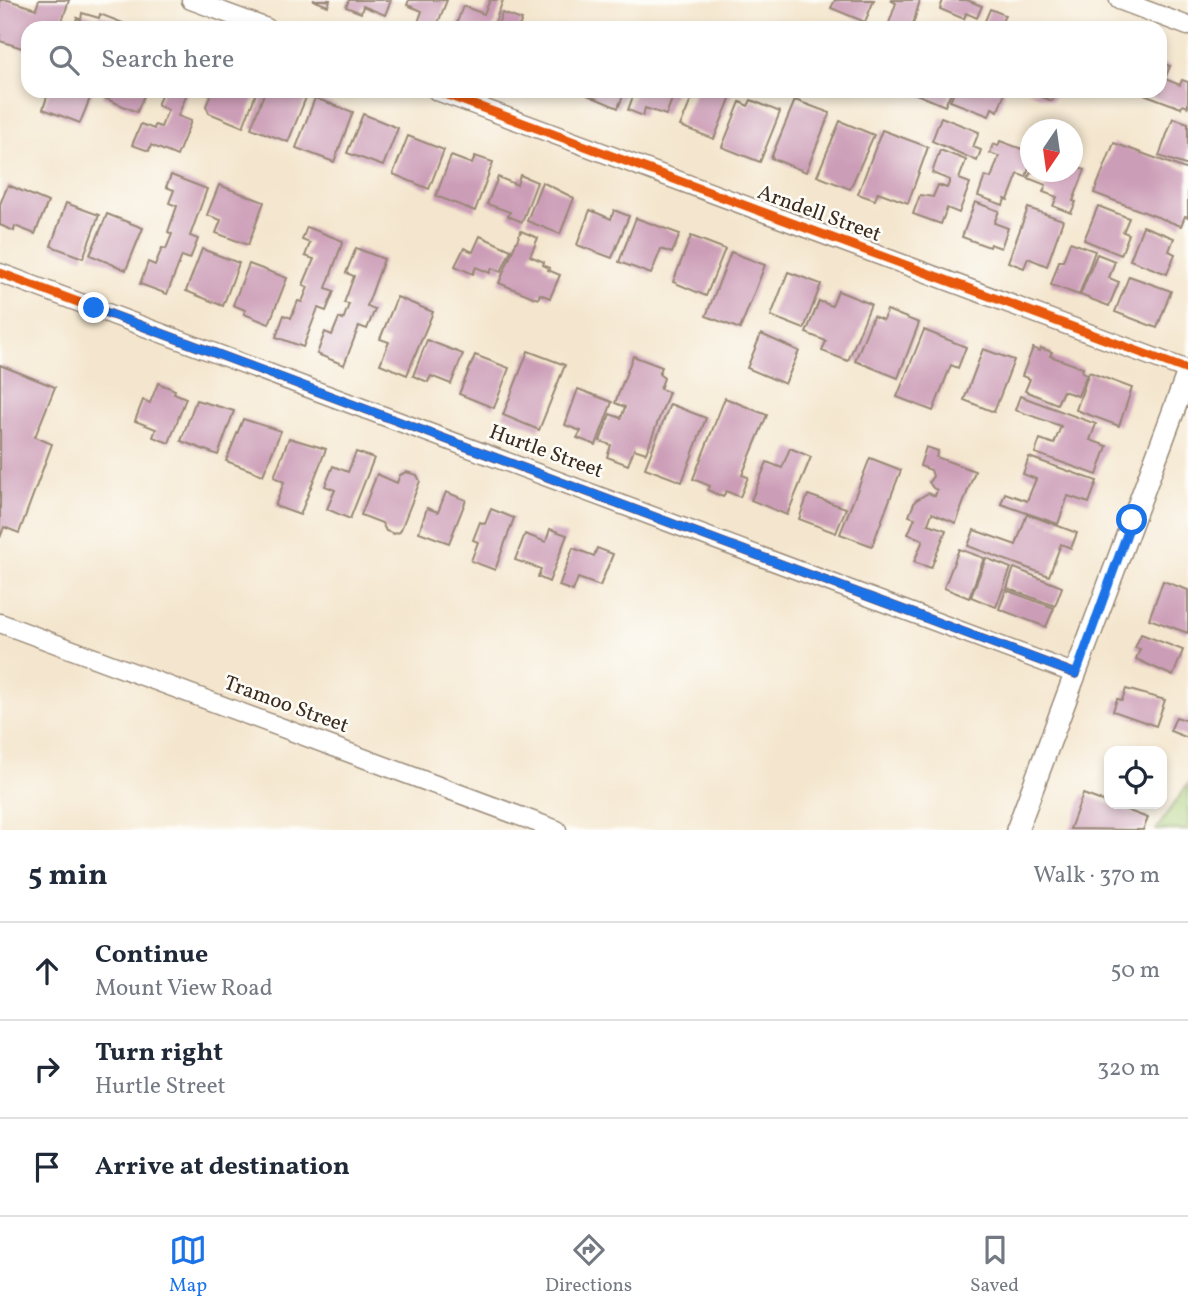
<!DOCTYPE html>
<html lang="en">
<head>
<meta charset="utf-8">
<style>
	:root { --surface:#fff; --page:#f6f6f7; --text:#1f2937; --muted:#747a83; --line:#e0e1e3; --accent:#1a73e8 }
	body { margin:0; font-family:Vollkorn,serif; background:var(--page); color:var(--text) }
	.controls { position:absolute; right:21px; bottom:21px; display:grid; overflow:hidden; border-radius:14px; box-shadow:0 4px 10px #0003 }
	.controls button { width:63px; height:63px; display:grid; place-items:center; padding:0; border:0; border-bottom:2px solid var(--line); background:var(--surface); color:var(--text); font:35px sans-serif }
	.compass { position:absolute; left:1020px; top:119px; width:63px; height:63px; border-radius:50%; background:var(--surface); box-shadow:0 4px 10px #0003; rotate:193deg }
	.stop { position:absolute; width:21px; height:21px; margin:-16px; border:5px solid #1a73e8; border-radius:50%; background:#fff }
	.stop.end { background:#1a73e8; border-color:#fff; box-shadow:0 2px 7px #0008 }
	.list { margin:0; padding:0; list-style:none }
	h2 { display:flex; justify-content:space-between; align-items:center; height:91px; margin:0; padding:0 28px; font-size:30px }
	h2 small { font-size:23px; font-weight:400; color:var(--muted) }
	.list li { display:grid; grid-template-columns:46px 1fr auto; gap:21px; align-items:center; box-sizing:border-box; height:98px; padding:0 28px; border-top:2px solid var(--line) }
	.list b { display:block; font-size:26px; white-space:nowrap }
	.list p { margin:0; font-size:23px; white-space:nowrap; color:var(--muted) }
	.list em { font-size:23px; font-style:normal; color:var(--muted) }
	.icon { flex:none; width:38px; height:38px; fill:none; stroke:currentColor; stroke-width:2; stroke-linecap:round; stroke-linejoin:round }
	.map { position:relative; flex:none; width:1188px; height:830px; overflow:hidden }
	.search { position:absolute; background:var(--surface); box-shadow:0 4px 10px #0003; left:21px; right:21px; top:21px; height:77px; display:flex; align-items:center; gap:18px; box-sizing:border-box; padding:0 24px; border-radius:21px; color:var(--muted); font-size:26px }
	.sheet { height:385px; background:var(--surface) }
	nav { display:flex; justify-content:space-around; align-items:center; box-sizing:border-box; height:98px; border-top:2px solid var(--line); background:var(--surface); font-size:19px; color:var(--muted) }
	nav a { display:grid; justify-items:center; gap:4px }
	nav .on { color:var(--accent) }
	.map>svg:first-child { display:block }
</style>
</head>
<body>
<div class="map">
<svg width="1188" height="830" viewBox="0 0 1188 830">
	<rect width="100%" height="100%" fill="#fdfcf7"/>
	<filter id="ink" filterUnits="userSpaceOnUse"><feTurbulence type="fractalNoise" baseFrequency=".0143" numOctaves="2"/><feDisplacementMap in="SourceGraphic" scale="14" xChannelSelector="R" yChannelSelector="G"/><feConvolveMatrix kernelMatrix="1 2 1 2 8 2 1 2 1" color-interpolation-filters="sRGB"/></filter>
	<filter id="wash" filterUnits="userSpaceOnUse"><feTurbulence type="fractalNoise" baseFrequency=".00686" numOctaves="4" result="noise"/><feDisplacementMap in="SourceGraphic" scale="28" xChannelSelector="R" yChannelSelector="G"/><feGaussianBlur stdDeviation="1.57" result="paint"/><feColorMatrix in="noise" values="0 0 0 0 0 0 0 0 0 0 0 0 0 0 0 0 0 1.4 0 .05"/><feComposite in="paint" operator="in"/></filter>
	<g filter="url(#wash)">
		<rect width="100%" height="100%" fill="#f4e6ce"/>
		<!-- green -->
		<path fill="#a7cd78" stroke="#717c4b" stroke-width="2" d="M 1188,784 L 1188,830 L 1156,830 Z"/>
		<g id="blocks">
			<!-- building -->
			<g fill="#cc9db7">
				<path d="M 0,0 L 8,0 L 36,9 L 39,0 L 69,0 L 60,28 L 28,28 L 28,50 L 0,41 Z"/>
				<path d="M 313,0 L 330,0 L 328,6 Z"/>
				<path d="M 349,0 L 391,0 L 385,15 L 363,6 L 361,13 L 346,7 Z"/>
				<path d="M 409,0 L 447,0 L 436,28 L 416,28 L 422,11 L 407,5 Z"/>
				<path d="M 490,0 L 503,0 L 493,28 L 455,28 L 463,6 L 484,14 Z"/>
				<path d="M 835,0 L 874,0 L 865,22 L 831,8 Z"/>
				<path d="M 890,0 L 920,0 L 912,28 L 884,28 L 885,25 L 888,26 L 896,3 Z"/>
				<path d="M 943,0 L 967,0 L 982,6 L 977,18 L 966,13 L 964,19 L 940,9 Z"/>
				<path d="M 990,9 L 1005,15 L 1002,22 L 1016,28 L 982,28 Z"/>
				<path d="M 82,13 L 99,18 L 100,14 L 123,23 L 121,28 L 73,28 L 77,18 L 81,20 Z"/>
				<path d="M 502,13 L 522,20 L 519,26 L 525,28 L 497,28 Z"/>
				<path d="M 1160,63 L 1170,66 L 1165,79 L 1180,85 L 1182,80 L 1188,82 L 1188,107 L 1183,105 L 1181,108 L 1136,91 L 1160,91 Z"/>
				<path d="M 49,91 L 93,91 L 80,123 L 43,109 Z"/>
				<path d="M 104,91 L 146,91 L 137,112 L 102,97 Z"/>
				<path d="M 163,91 L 188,91 L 178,116 L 191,121 L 177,156 L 151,145 L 149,151 L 132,145 L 141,124 L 154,129 L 155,125 L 161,127 L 168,110 L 157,105 Z"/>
				<path d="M 212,91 L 257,91 L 243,127 L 209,113 L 206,106 Z"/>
				<path d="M 265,91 L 296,91 L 307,95 L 288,142 L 251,128 Z"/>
				<path d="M 586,91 L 625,91 L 618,108 L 585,94 Z"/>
				<path d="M 635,91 L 675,91 L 666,115 L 645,108 L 643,116 L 628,110 Z"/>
				<path d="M 695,91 L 733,91 L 714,139 L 680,126 Z"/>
				<path d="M 909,91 L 947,91 L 951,92 L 945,106 Z"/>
				<path d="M 954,91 L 1004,91 L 1005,92 L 998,111 L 992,108 L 989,116 L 950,101 Z"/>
				<path d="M 1027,91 L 1056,91 L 1052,101 Z"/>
				<path d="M 315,98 L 353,112 L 334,162 L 296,148 Z"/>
				<path d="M 751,100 L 780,112 L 760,162 L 722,147 L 740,102 L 748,106 Z"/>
				<path d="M 795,100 L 830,113 L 806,172 L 771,158 Z"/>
				<path d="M 363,114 L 398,128 L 383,166 L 347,153 Z"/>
				<path d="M 941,117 L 979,132 L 973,147 L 981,150 L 977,161 L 932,141 Z"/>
				<path d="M 1173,118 L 1188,123 L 1188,166 L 1159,156 Z"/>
				<path d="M 840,121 L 874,135 L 850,189 L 817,176 Z"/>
				<path d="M 882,130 L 928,147 L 908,203 L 878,192 L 875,200 L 858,194 Z"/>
				<path d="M 408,136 L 444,150 L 429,189 L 393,174 Z"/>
				<path d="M 1000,141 L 1030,152 L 1030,165 L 1026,177 L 1018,174 L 1008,200 L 1005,199 L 1003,205 L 978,196 L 985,176 L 991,178 L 999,156 L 990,153 L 993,144 L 998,146 Z"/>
				<path d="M 1114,143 L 1188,170 L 1188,217 L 1185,216 L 1181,226 L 1094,193 Z"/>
				<path d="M 940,150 L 966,160 L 959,179 L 970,183 L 959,213 L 947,208 L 941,224 L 913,214 L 920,195 L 933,197 L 938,185 L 947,188 L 950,180 L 932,173 Z"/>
				<path d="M 451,156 L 472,164 L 475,156 L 493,162 L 475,211 L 436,196 Z"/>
				<path d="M 1072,166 L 1085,170 L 1073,201 L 1076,202 L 1071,213 L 1053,206 L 1057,197 L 1043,192 L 1046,185 L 1028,178 L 1031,172 L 1072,172 Z"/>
				<path d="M 171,175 L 207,189 L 190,236 L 198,239 L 190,259 L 182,256 L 167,294 L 140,284 L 148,262 L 155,265 L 162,248 L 166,249 L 172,234 L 168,232 L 177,206 L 169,203 L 174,190 L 166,187 Z"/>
				<path d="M 520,175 L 537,182 L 522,222 L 508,216 L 510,212 L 487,204 L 498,177 L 517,185 Z"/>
				<path d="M 542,182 L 574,198 L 560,234 L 527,221 Z"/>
				<path d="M 8,185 L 48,202 L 35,234 L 15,226 L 14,231 L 0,225 L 0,204 Z"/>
				<path d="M 219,185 L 264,202 L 248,245 L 216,233 L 221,220 L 207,215 Z"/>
				<path d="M 975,202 L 999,211 L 994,223 L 1008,228 L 1001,248 L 990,244 L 989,247 L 962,237 Z"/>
				<path d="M 66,203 L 99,215 L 83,258 L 51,246 Z"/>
				<path d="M 1098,206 L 1129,218 L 1123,232 L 1129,234 L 1121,255 L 1084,240 Z"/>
				<path d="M 1028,208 L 1063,220 L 1047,266 L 1028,258 L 1024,268 L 1008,262 Z"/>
				<path d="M 590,210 L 611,219 L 614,210 L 629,216 L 612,258 L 577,245 Z"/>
				<path d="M 107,214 L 143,228 L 126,270 L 90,255 Z"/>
				<path d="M 636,218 L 680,234 L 672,253 L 661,249 L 651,274 L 619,262 Z"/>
				<path d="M 1143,226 L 1174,238 L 1169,251 L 1175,254 L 1167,274 L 1130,260 Z"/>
				<path d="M 307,227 L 343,241 L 326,288 L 334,291 L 326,311 L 318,308 L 303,347 L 276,337 L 284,315 L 291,318 L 298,301 L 302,302 L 308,287 L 303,285 L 314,259 L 305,256 L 310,243 L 302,240 Z"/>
				<path d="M 521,231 L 538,238 L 530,256 L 544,262 L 543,265 L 549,268 L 548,270 L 560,275 L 550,298 L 540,294 L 538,299 L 499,283 Z"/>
				<path d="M 480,236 L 511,250 L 501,272 L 492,268 L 490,273 L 476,267 L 473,274 L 455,266 L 464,248 L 473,252 Z"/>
				<path d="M 691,236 L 725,249 L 706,296 L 673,282 Z"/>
				<path d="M 1070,242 L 1095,251 L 1079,295 L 1051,285 L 1059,261 L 1063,261 Z"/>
				<path d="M 356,248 L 384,259 L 367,306 L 375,309 L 367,329 L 359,326 L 344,365 L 317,354 L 325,332 L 332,335 L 339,318 L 343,320 L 349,304 L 344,303 L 354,276 L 346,273 Z"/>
				<path d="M 202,249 L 239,263 L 223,306 L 186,291 Z"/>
				<path d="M 731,252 L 765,265 L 740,329 L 706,316 Z"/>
				<path d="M 1097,254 L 1115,261 L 1109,278 L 1119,282 L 1109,306 L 1080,295 Z"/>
				<path d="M 249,264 L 287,278 L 269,324 L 244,314 L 245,310 L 233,305 Z"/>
				<path d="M 788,272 L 821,284 L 804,329 L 771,316 Z"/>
				<path d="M 1129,276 L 1171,291 L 1157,328 L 1115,312 Z"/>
				<path d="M 838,291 L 871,304 L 848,361 L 822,351 L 826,341 L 806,333 L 819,301 L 832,306 Z"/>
				<path d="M 397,297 L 433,312 L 407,375 L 380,364 L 389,342 L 380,339 Z"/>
				<path d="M 887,310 L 919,323 L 898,378 L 855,361 L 873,316 L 883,320 Z"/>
				<path d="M 924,330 L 966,347 L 958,368 L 951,365 L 933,411 L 897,397 Z"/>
				<path d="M 761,334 L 799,351 L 785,384 L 747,368 Z"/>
				<path d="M 427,340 L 463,354 L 451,384 L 431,376 L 428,382 L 413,376 Z"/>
				<path d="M 1033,348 L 1040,351 L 1041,348 L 1052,352 L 1050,356 L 1083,368 L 1082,372 L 1087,374 L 1078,396 L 1063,391 L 1057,404 L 1025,391 L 1030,379 L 1022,376 Z"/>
				<path d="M 983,349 L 1014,360 L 994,412 L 964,400 Z"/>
				<path d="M 528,351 L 565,365 L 539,430 L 503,415 Z"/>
				<path d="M 475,355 L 509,368 L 494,408 L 459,394 Z"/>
				<path d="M 633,356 L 662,367 L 659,374 L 664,378 L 660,389 L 669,392 L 646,453 L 634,449 L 628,465 L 607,457 L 611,445 L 600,441 L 610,414 L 621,418 L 625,407 L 615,403 Z"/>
				<path d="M 0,365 L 55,387 L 35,437 L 52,444 L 19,533 L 4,527 L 0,538 Z"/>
				<path d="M 1089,372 L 1132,388 L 1119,426 L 1076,410 Z"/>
				<path d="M 158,383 L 175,390 L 174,393 L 186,398 L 169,443 L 153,437 L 156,429 L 135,421 L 143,400 L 150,403 Z"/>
				<path d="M 578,389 L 612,402 L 596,445 L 577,438 L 581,431 L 565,425 Z"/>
				<path d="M 1020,396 L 1096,424 L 1090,440 L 1107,446 L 1097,475 L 1035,453 L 1040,439 L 1054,444 L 1061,426 L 1015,410 Z"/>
				<path d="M 725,398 L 767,415 L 742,475 L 748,477 L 740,497 L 726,491 L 723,497 L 714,493 L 708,490 L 710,486 L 693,479 Z"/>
				<path d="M 196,400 L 234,411 L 218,455 L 181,441 Z"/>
				<path d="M 670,404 L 706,418 L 682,482 L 645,468 Z"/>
				<path d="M 243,419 L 281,431 L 263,475 L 226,461 Z"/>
				<path d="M 289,438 L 326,449 L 300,515 L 275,506 L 284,482 L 274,477 Z"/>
				<path d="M 926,447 L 938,451 L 936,457 L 975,471 L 956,523 L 932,513 L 928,524 L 946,530 L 931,568 L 914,562 L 923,540 L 908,534 L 915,518 L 909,516 L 915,501 L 928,493 L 935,496 L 937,490 L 933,488 L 929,482 L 933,476 L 931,470 L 920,466 Z"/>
				<path d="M 790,448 L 811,457 L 787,515 L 751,500 L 767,462 L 782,468 Z"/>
				<path d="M 356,452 L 374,458 L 350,519 L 327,509 L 335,490 L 325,486 L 333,466 L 348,472 Z"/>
				<path d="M 1029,457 L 1097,481 L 1089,503 L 1068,496 L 1058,524 L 1001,504 L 1005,493 L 1027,501 L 1036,479 L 1023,474 Z"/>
				<path d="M 870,458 L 901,470 L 872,546 L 840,534 Z"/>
				<path d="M 406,472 L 417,475 L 420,481 L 400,532 L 394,534 L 386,531 L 382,523 L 361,515 L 377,474 L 397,483 L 400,475 Z"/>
				<path d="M 446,492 L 466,500 L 449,543 L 419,532 L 427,508 L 438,512 Z"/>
				<path d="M 808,495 L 846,508 L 836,533 L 799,519 Z"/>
				<path d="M 491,509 L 514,518 L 495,570 L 471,561 L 478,542 L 473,540 L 480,522 L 485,524 Z"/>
				<path d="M 1027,514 L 1077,533 L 1071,548 L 1061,544 L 1049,576 L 968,546 L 974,530 L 1016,545 Z"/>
				<path d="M 550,529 L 567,535 L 549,582 L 538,577 L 541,569 L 515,560 L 525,534 L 546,542 Z"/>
				<path d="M 573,548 L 594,556 L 597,548 L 613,554 L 600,586 L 578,578 L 573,591 L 559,586 Z"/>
				<path d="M 959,549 L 984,558 L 969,598 L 944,588 Z"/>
				<path d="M 986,558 L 1011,568 L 996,607 L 971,597 Z"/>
				<path d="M 1014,568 L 1062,587 L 1055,606 L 1007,588 Z"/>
				<path d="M 1163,581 L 1188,590 L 1188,633 L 1149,619 Z"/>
				<path d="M 1006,590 L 1054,608 L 1046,627 L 999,609 Z"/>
				<path d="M 1141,634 L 1183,650 L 1173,676 L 1136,659 L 1140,649 L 1135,648 Z"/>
				<path d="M 1126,689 L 1165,700 L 1156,726 L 1113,711 L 1117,699 L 1122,700 Z"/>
				<path d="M 1188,714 L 1188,738 L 1170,731 L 1176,717 L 1185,720 Z"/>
				<path d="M 1083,794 L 1148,818 L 1143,830 L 1070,829 Z"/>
			</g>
		</g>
	</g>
	<g filter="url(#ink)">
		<use href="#blocks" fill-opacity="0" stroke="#988876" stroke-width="2"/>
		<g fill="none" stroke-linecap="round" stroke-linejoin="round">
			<!-- minor casing -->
			<g stroke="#988876" stroke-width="21">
				<g id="minor">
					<path d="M 191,0 L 267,28"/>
					<path d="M 1119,0 L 1188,26"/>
					<path d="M 437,91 L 1188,370"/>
					<path d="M 0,273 L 1076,674"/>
					<path d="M 0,623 L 557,830"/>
				</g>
			</g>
			<!-- tertiary casing -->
			<g stroke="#988876" stroke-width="24">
				<path id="tertiary" d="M 1017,830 L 1188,372"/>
			</g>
			<!-- minor -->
			<use href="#minor" stroke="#fff" stroke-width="18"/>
			<!-- tertiary -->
			<use href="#tertiary" stroke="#fff" stroke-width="21"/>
			<!-- cycleway casing -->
			<g stroke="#fdfcf7" stroke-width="13">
				<g id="cycleway">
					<path d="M 437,91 L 1188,370"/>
					<path d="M 0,273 L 1076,674"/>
				</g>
			</g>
			<!-- cycleway -->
			<use href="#cycleway" stroke="#e8590c" stroke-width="9"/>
		</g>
	</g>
	<g fill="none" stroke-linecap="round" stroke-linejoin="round" filter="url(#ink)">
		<!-- route -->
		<path stroke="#1a73e8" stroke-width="9" d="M 94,308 L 1076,674 L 1132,520"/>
	</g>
	<g text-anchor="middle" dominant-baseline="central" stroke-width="5" stroke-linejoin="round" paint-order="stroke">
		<!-- street labels -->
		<g font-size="21" fill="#3b2a1e" stroke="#fdfcf7">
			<text transform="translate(819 214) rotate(20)">Arndell Street</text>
			<text transform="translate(546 452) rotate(20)">Hurtle Street</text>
			<text transform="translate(286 705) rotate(20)">Tramoo Street</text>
		</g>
	</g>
</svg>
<div class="controls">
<button><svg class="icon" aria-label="locate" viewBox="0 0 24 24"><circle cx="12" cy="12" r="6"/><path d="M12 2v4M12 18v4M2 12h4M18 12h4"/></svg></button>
</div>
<svg class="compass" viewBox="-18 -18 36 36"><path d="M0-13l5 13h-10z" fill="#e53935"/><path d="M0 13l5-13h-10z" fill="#747a83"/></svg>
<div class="stop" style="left:1132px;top:520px"></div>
<div class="stop end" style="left:94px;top:308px"></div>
<div class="search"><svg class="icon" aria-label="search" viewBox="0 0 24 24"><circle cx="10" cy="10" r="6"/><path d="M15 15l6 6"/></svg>Search here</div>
</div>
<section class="sheet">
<h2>5 min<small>Walk · 370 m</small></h2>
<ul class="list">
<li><svg class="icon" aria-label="ahead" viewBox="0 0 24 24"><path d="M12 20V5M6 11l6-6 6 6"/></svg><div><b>Continue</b><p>Mount View Road</p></div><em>50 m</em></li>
<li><svg class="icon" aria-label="right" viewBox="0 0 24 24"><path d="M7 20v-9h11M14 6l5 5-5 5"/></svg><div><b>Turn right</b><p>Hurtle Street</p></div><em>320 m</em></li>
<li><svg class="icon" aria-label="arrive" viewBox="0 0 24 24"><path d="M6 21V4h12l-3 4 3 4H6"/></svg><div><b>Arrive at destination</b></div></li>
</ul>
</section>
<nav>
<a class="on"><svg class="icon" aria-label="map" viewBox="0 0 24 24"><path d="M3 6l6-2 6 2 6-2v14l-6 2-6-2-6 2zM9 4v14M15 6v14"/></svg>Map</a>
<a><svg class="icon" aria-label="directions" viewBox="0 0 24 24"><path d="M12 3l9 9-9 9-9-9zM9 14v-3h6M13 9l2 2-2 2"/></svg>Directions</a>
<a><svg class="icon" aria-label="saved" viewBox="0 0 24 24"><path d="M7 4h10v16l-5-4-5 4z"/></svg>Saved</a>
</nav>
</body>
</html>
